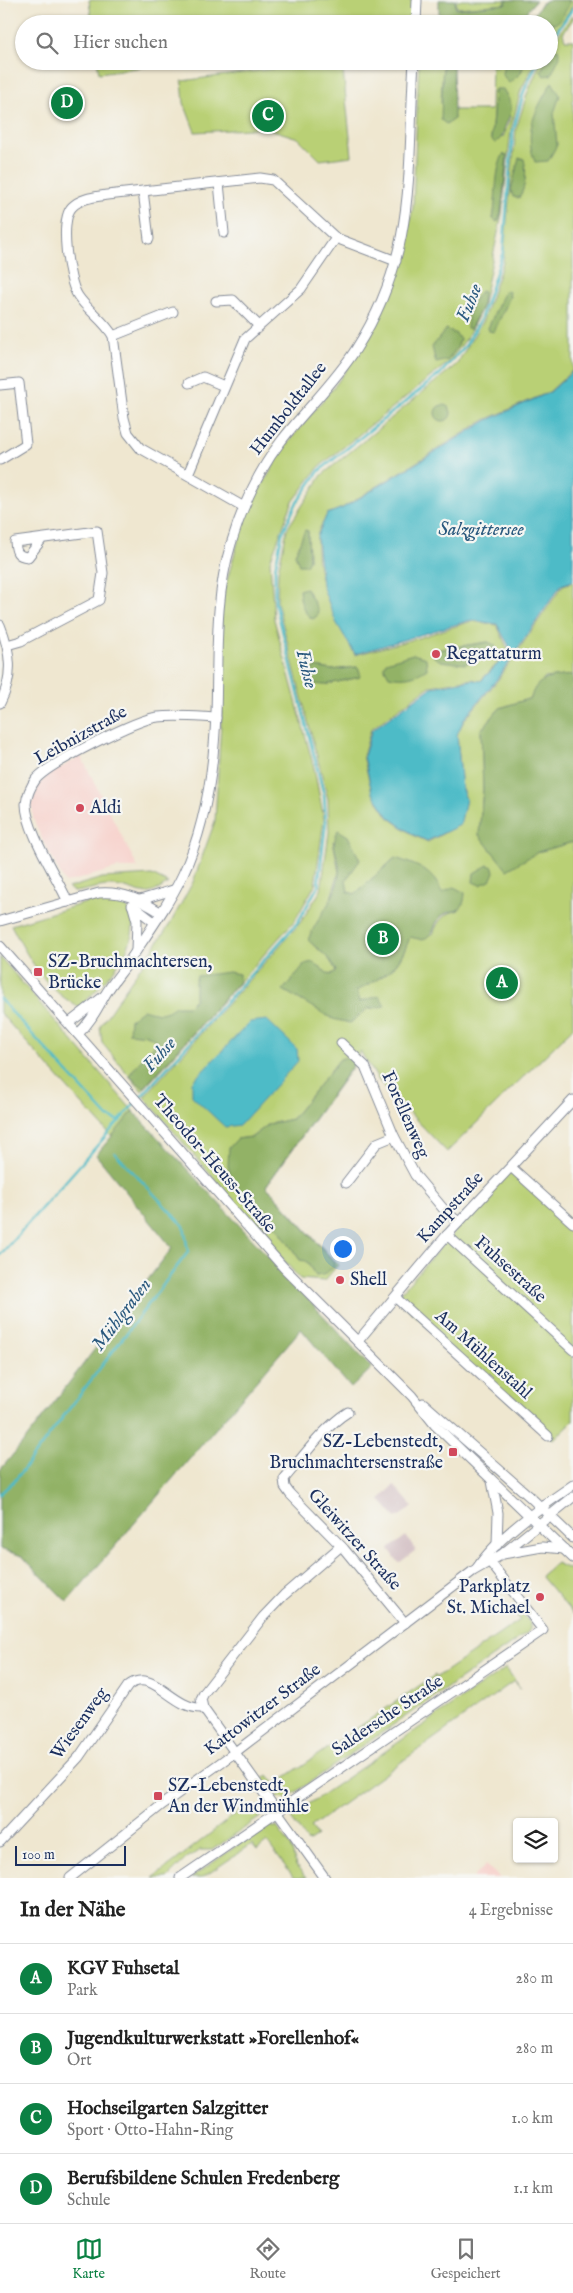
<!DOCTYPE html>
<html lang="de">
<head>
<meta charset="utf-8">
<style>
	:root { --surface:#fff; --page:#f6f6f6; --text:#222; --muted:#767676; --line:#e0e0e0; --accent:#0b8043 }
	body { margin:0; font-family:"IM FELL English",serif; background:var(--page); color:var(--text) }
	.controls { position:absolute; right:15px; bottom:15px; display:grid; overflow:hidden; border-radius:5px; box-shadow:0 1px 4px #0004 }
	.controls button { width:45px; height:45px; display:grid; place-items:center; padding:0; border:0; border-bottom:1px solid var(--line); background:var(--surface); color:var(--text); font:25px sans-serif }
	.scale { position:absolute; left:15px; bottom:12px; width:111px; box-sizing:border-box; padding-left:5px; border:2px solid #1b2f5e; border-top:0; font-size:14px; line-height:18px; white-space:nowrap; color:#1b2f5e; -webkit-text-stroke:4px #f6f6f2; paint-order:stroke }
	.you { position:absolute; left:342px; top:1248px; width:18px; height:18px; margin:-12px; border:4px solid #fff; border-radius:50%; background:#1a73e8; box-shadow:0 0 0 8px #1a73e833 }
	.badge { display:grid; place-items:center; width:32px; height:32px; border-radius:50%; background:var(--accent); color:#fff; font-size:16px; font-weight:700 }
	.pin { position:absolute; translate:-50% -50%; border:2px solid #fff; box-shadow:0 1px 5px #0006 }
	.list { margin:0; padding:0; list-style:none }
	h2 { display:flex; justify-content:space-between; align-items:center; height:65px; margin:0; padding:0 20px; font-size:21px }
	h2 small { font-size:16px; font-weight:400; color:var(--muted) }
	.list li { display:grid; grid-template-columns:32px 1fr auto; gap:15px; align-items:center; box-sizing:border-box; height:70px; padding:0 20px; border-top:1px solid var(--line) }
	.list b { display:block; font-size:19px; white-space:nowrap }
	.list p { margin:0; font-size:16px; white-space:nowrap; color:var(--muted) }
	.list em { font-size:16px; font-style:normal; color:var(--muted) }
	.icon { flex:none; width:28px; height:28px; fill:none; stroke:currentColor; stroke-width:2; stroke-linecap:round; stroke-linejoin:round }
	.map { position:relative; flex:none; width:573px; height:1878px; overflow:hidden }
	.search { position:absolute; background:var(--surface); box-shadow:0 1px 4px #0004; left:15px; right:15px; top:15px; height:55px; display:flex; align-items:center; gap:12px; box-sizing:border-box; padding:0 18px; border-radius:28px; color:var(--muted); font-size:19px }
	.sheet { height:345px; background:var(--surface) }
	nav { display:flex; justify-content:space-around; align-items:center; box-sizing:border-box; height:70px; border-top:1px solid var(--line); background:var(--surface); font-size:14px; color:var(--muted) }
	nav a { display:grid; justify-items:center; gap:2px }
	nav .on { color:var(--accent) }
	.map>svg:first-child { display:block }
</style>
</head>
<body>
<div class="map">
<svg width="573" height="1878" viewBox="0 0 573 1878">
	<rect width="100%" height="100%" fill="#f6f6f2"/>
	<filter id="ink" filterUnits="userSpaceOnUse"><feTurbulence type="fractalNoise" baseFrequency=".02" numOctaves="2"/><feDisplacementMap in="SourceGraphic" scale="10" xChannelSelector="R" yChannelSelector="G"/><feConvolveMatrix kernelMatrix="1 2 1 2 8 2 1 2 1" color-interpolation-filters="sRGB"/></filter>
	<filter id="wash" filterUnits="userSpaceOnUse"><feTurbulence type="fractalNoise" baseFrequency=".0096" numOctaves="4" result="noise"/><feDisplacementMap in="SourceGraphic" scale="20" xChannelSelector="R" yChannelSelector="G"/><feGaussianBlur stdDeviation="1.12" result="paint"/><feColorMatrix in="noise" values="0 0 0 0 0 0 0 0 0 0 0 0 0 0 0 0 0 1.4 0 .05"/><feComposite in="paint" operator="in"/></filter>
	<g filter="url(#wash)">
		<rect width="100%" height="100%" fill="#efe7d0"/>
		<!-- built -->
		<g fill="#f7d0ca">
			<path d="M 81,756 L 138,868 L 118,868 L 65,883 L 39,833 L 33,818 L 32,804 L 39,784 L 47,776 Z"/>
			<path d="M 486,1865 L 500,1878 L 473,1878 Z"/>
		</g>
		<!-- industrial -->
		<g fill="#d2bec2">
			<path d="M 394,1485 L 413,1507 L 396,1518 L 380,1500 Z"/>
			<path d="M 406,1536 L 416,1550 L 399,1563 L 389,1549 Z"/>
		</g>
		<!-- green -->
		<g fill="#b9d074" stroke="#6a8069" fill-rule="evenodd">
			<path d="M 89,0 L 417,0 L 415,24 L 92,24 Z"/>
			<path d="M 456,0 L 506,0 L 506,4 L 457,8 Z"/>
			<path d="M 569,0 L 573,0 L 573,5 L 549,41 L 549,25 L 552,25 L 569,5 Z"/>
			<path d="M 573,14 L 573,19 L 563,33 L 565,40 L 573,40 L 573,370 L 549,392 L 485,420 L 342,508 L 327,514 C 324,521 317,531 317,539 C 315,581 334,619 355,655 L 418,638 L 472,621 L 497,625 L 509,652 L 480,681 L 472,679 L 430,686 L 371,729 L 363,756 L 372,792 L 388,817 L 413,835 L 428,842 L 460,824 L 466,799 L 462,789 L 457,734 L 465,719 L 497,681 L 563,585 L 573,582 L 573,675 L 545,678 L 531,698 L 500,708 L 481,730 L 483,789 L 479,835 L 507,869 L 538,852 L 573,842 L 573,1028 L 447,1152 L 379,1081 L 360,1051 L 353,1066 L 266,1186 L 338,1265 L 324,1281 L 300,1279 L 144,1097 L 300,923 L 321,890 L 329,832 L 328,799 L 277,602 L 278,571 L 287,529 L 322,475 L 457,364 L 483,320 L 503,262 L 516,129 L 527,94 L 541,61 L 546,61 L 541,71 L 551,75 L 551,51 L 549,55 L 549,48 ZM 308,531 L 309,560 L 295,554 ZM 488,642 L 495,650 L 483,654 L 434,657 L 436,650 ZM 315,667 L 332,670 L 357,667 L 360,677 L 324,685 ZM 333,841 L 348,892 L 355,894 L 395,858 L 442,893 L 459,910 C 443,914 439,919 433,934 L 410,936 C 398,971 387,974 356,991 L 359,1002 L 367,1009 L 350,1023 L 312,962 L 330,975 L 336,971 C 329,955 320,952 308,940 L 328,908 L 339,872 ZM 340,1059 L 352,1059 L 353,1065 L 266,1186 L 334,1262 L 316,1276 L 306,1261 L 300,1260 L 277,1227 L 268,1223 L 261,1211 L 232,1181 L 237,1139 L 252,1137 L 269,1124 L 292,1119 Z"/>
			<path d="M 97,61 L 188,61 L 99,73 Z"/>
			<path d="M 331,61 L 342,61 L 352,156 L 320,160 L 298,138 L 266,128 L 195,132 L 184,103 L 182,81 Z"/>
			<path d="M 419,61 L 443,61 L 441,103 L 454,119 L 452,110 L 491,110 L 492,65 L 496,67 L 501,61 L 505,61 L 502,74 L 521,73 L 524,61 L 536,61 L 521,90 L 511,129 L 502,214 L 482,308 L 466,339 L 449,362 L 319,467 L 292,503 L 270,561 L 274,619 L 314,768 L 324,819 L 315,885 L 295,920 L 142,1091 L 102,1043 L 100,1026 L 170,924 L 193,882 L 215,821 L 222,707 L 221,601 L 242,528 L 251,505 L 285,446 L 337,383 L 373,331 L 401,264 L 413,207 ZM 495,89 L 511,117 L 503,137 L 491,139 ZM 504,153 L 507,157 L 501,213 L 497,222 L 493,219 Z"/>
			<path d="M 152,875 L 168,883 C 142,903 140,888 113,886 C 100,885 87,891 74,892 L 68,888 L 102,878 Z"/>
			<path d="M 105,897 C 118,898 127,902 131,915 C 142,948 101,985 80,1007 C 46,992 28,957 11,925 Z"/>
			<path d="M 0,957 L 133,1111 L 112,1137 L 0,1013 Z"/>
			<path d="M 511,1167 L 573,1223 L 573,1421 L 554,1439 L 548,1436 L 396,1298 Z"/>
			<path d="M 556,1563 L 573,1571 L 573,1614 L 541,1576 Z"/>
			<path d="M 518,1608 L 530,1623 L 530,1629 L 527,1633 L 287,1798 L 278,1797 L 263,1779 L 268,1775 L 275,1784 L 435,1675 L 437,1677 L 520,1620 L 514,1611 Z"/>
			<path d="M 506,1668 L 521,1689 L 514,1681 L 311,1827 L 317,1836 L 308,1842 L 290,1817 Z"/>
			<path d="M 257,1806 L 263,1814 L 262,1816 L 212,1850 L 200,1850 L 187,1858 L 167,1878 L 153,1878 L 242,1809 L 248,1813 Z"/>
			<path d="M 270,1822 L 274,1828 L 276,1826 L 291,1846 L 296,1866 L 306,1878 L 294,1878 L 267,1842 L 257,1850 L 252,1844 L 202,1878 L 191,1878 Z"/>
		</g>
		<!-- forest -->
		<g fill="#92b266" stroke="#567062">
			<path d="M 439,0 L 455,0 L 456,9 L 506,4 L 506,0 L 536,0 L 523,16 L 509,24 L 451,22 L 439,14 Z"/>
			<path d="M 548,0 L 569,0 L 569,5 C 556,27 560,24 536,24 L 534,14 L 543,2 Z"/>
			<path d="M 558,49 L 560,56 L 551,75 L 544,76 L 541,71 L 546,61 L 549,61 L 551,51 Z"/>
			<path d="M 443,61 L 453,61 L 454,119 L 446,124 L 441,120 Z"/>
			<path d="M 505,61 L 525,61 L 521,73 L 509,83 L 502,74 Z"/>
			<path d="M 552,82 L 560,95 L 554,113 L 557,145 L 548,161 L 535,162 C 523,130 536,110 552,82 Z"/>
			<path d="M 495,89 L 503,89 C 514,108 513,108 505,127 C 502,135 503,138 495,143 L 491,139 Z"/>
			<path d="M 504,153 L 507,157 L 501,213 L 498,222 L 493,219 C 497,199 494,169 504,153 Z"/>
			<path d="M 519,158 L 524,159 C 527,171 526,187 519,198 L 513,197 L 511,190 Z"/>
			<path d="M 483,290 L 482,307 L 470,329 L 467,328 C 468,314 471,297 483,290 Z"/>
			<path d="M 505,290 L 509,292 L 510,297 L 494,332 L 489,331 L 488,328 Z"/>
			<path d="M 446,329 L 456,334 L 460,339 L 458,346 L 448,360 L 436,363 L 432,347 Z"/>
			<circle cx="443" cy="413" r="8"/>
			<path d="M 305,530 L 308,531 L 309,560 L 306,565 L 299,565 L 295,554 Z"/>
			<path d="M 306,588 L 318,610 L 317,616 L 313,619 C 303,614 300,601 299,590 Z"/>
			<path d="M 488,642 L 495,645 L 495,650 L 465,664 L 441,661 L 434,657 L 436,650 Z"/>
			<path d="M 413,654 L 426,658 L 427,669 C 415,677 404,679 389,676 L 384,667 L 386,662 Z"/>
			<path d="M 315,667 L 332,670 L 357,667 L 360,672 L 360,677 L 324,685 L 314,684 L 310,674 Z"/>
			<path d="M 573,675 L 573,842 L 538,852 L 507,870 L 479,835 L 483,789 L 481,730 L 500,708 L 531,698 C 536,676 554,677 573,675 Z"/>
			<path d="M 338,830 L 348,836 L 360,860 L 346,880 L 348,892 L 355,894 L 395,858 C 416,865 433,870 442,893 L 454,887 L 465,893 C 463,920 451,904 439,919 C 432,928 437,931 423,940 L 410,937 C 397,971 388,973 357,991 L 359,1002 L 379,996 L 385,1006 L 367,1009 L 350,1023 L 333,1019 L 283,990 L 305,964 L 312,962 L 330,975 L 336,971 C 329,955 320,952 308,940 C 317,917 337,899 339,872 C 340,854 329,849 338,830 Z"/>
			<path d="M 488,865 L 493,867 L 494,872 L 490,881 L 480,885 L 473,882 L 474,873 Z"/>
			<path d="M 229,972 L 239,974 L 239,982 L 144,1088 L 129,1076 C 137,1062 149,1054 157,1041 L 147,1035 L 129,1033 L 130,1019 L 143,1009 C 157,1013 163,1016 175,1006 L 188,1006 L 195,999 L 195,982 L 197,976 Z"/>
			<path d="M 347,1057 L 352,1059 L 353,1065 L 266,1186 L 334,1262 L 334,1267 L 323,1275 L 316,1276 L 306,1261 L 300,1260 L 277,1227 L 268,1223 L 261,1211 L 232,1181 L 228,1166 L 229,1148 L 237,1139 L 252,1137 L 269,1124 L 292,1119 L 340,1059 Z"/>
			<path d="M 133,1111 L 372,1368 L 351,1388 L 301,1329 L 67,1602 L 22,1556 L 0,1549 L 0,1470 L 26,1439 L 172,1248 L 96,1155 Z"/>
		</g>
		<!-- water -->
		<g fill="#4ebbc7" stroke="#347592">
			<path d="M 573,371 L 573,581 L 561,585 L 497,679 L 464,719 L 457,735 L 462,790 L 466,799 L 460,825 L 427,841 L 414,835 L 389,817 L 372,792 L 364,756 L 372,730 L 432,687 L 473,680 L 481,681 L 509,653 L 509,646 L 497,624 L 471,620 L 355,654 L 336,622 L 322,585 L 317,537 L 327,514 L 343,508 L 486,421 L 550,392 Z"/>
			<path d="M 267,1020 L 297,1049 L 298,1061 L 240,1125 L 225,1127 L 192,1096 L 192,1082 L 250,1022 Z"/>
		</g>
		<g fill="none" stroke-linecap="round" stroke-linejoin="round">
			<!-- stream -->
			<g stroke="#4ebbc7" stroke-width="2.5">
				<path d="M 549,43 L 573,8"/>
				<path d="M 0,999 L 108,1117 L 120,1121"/>
				<path d="M 139,1099 L 298,922 L 318,886 L 326,821 L 324,795 L 275,602 L 275,569 L 282,534 L 296,504 L 319,471 L 440,374 L 466,345 L 481,318 L 503,252 L 513,131 L 524,91 L 538,61"/>
				<path d="M 0,1255 L 135,1103"/>
				<path d="M 0,1494 L 16,1479 L 188,1252 L 184,1226 L 115,1153"/>
			</g>
		</g>
	</g>
	<g filter="url(#ink)">
		<g fill="none" stroke-linecap="round" stroke-linejoin="round">
			<!-- minor casing -->
			<g stroke="#858b97" stroke-width="11">
				<g id="minor">
					<path d="M 416,24 L 417,0"/>
					<path d="M 219,183 L 224,233"/>
					<path d="M 143,191 L 149,239"/>
					<path d="M 216,301 L 233,300 L 258,325"/>
					<path d="M 113,336 L 173,312"/>
					<path d="M 189,383 L 203,377 L 224,386"/>
					<path d="M 0,385 L 19,383 L 26,444 L 0,460"/>
					<path d="M 188,474 L 245,339 L 301,289 L 336,238"/>
					<path d="M 244,507 L 140,448 L 128,433 L 124,418 L 113,336 C 104,320 88,311 78,296 C 68,281 59,220 72,207 C 81,198 95,197 107,195 L 260,178 L 273,180 L 336,238 L 396,261"/>
					<path d="M 0,625 C 11,652 14,677 0,703"/>
					<path d="M 7,645 L 21,641 L 99,600 L 103,573 L 97,531 L 15,542 C 16,552 17,556 28,557 L 42,539"/>
					<path d="M 140,900 L 173,890"/>
					<path d="M 68,902 C 57,877 26,830 26,804 C 27,795 31,786 36,779 C 50,763 137,719 158,717 C 177,715 197,717 216,718"/>
					<path d="M 132,905 L 154,922"/>
					<path d="M 133,907 L 137,921 L 136,951"/>
					<path d="M 0,921 L 99,893 C 122,891 141,900 160,912"/>
					<path d="M 0,946 L 284,1268 L 412,1396 L 435,1425 L 573,1558"/>
					<path d="M 69,1023 L 104,996"/>
					<path d="M 78,1034 C 90,1023 97,1009 105,995 C 112,983 122,972 130,960 C 148,933 169,904 183,874 C 206,825 214,767 216,713 C 218,657 214,599 231,544 C 242,507 259,470 282,440 C 306,409 335,382 356,349 C 418,252 407,169 414,61"/>
					<path d="M 341,1043 L 365,1066 L 394,1136 L 415,1175 L 446,1212 L 459,1222"/>
					<path d="M 511,1167 L 573,1223"/>
					<path d="M 346,1183 L 377,1143 L 394,1136"/>
					<path d="M 447,1235 L 573,1350"/>
					<path d="M 396,1298 L 548,1436"/>
					<path d="M 358,1341 L 447,1235 L 573,1100"/>
					<path d="M 423,1403 L 529,1496 L 573,1538"/>
					<path d="M 348,1412 C 325,1426 302,1458 284,1479 L 285,1487 L 290,1494 L 344,1549 L 405,1623"/>
					<path d="M 492,1481 L 498,1513 L 497,1545"/>
					<path d="M 503,1554 L 542,1547 L 564,1549"/>
					<path d="M 477,1568 C 498,1536 541,1507 573,1485"/>
					<path d="M 203,1708 L 201,1699 L 204,1693 L 263,1617 L 284,1595 L 341,1546"/>
					<path d="M 0,1842 L 79,1757 L 128,1686 C 153,1666 172,1710 203,1708 L 325,1878"/>
					<path d="M 70,1878 L 163,1804 L 234,1753 L 473,1571 L 501,1555 L 573,1497"/>
					<path d="M 180,1878 L 543,1630 L 490,1562"/>
				</g>
			</g>
			<!-- minor -->
			<use href="#minor" stroke="#fff" stroke-width="9"/>
		</g>
	</g>
	<!-- markers -->
	<g fill="#d1495b" stroke="#f6f6f2" stroke-width="2">
		<circle cx="436" cy="654" r="5"/>
		<circle cx="80" cy="808" r="5"/>
		<rect x="33" y="967" width="10" height="10" rx="2.5"/>
		<circle cx="340" cy="1280" r="5"/>
		<rect x="448" y="1447" width="10" height="10" rx="2.5"/>
		<circle cx="540" cy="1597" r="5"/>
		<rect x="153" y="1791" width="10" height="10" rx="2.5"/>
	</g>
	<g text-anchor="middle" dominant-baseline="central" stroke-width="4.5" stroke-linejoin="round" paint-order="stroke">
		<!-- street labels -->
		<g font-size="18" fill="#1b2f5e" stroke="#f6f6f2">
			<text transform="translate(289 409) rotate(-52)">Humboldtallee</text>
			<text transform="translate(81 736) rotate(-29)">Leibnizstraße</text>
			<text transform="translate(405 1115) rotate(66)">Forellenweg</text>
			<text transform="translate(214 1164) rotate(49)">Theodor-Heuss-Straße</text>
			<text transform="translate(451 1208) rotate(-48)">Kampstraße</text>
			<text transform="translate(510 1270) rotate(42)">Fuhsestraße</text>
			<text transform="translate(483 1355) rotate(42)">Am Mühlenstahl</text>
			<text transform="translate(354 1540) rotate(48)">Gleiwitzer Straße</text>
			<text transform="translate(263 1710) rotate(-37)">Kattowitzer Straße</text>
			<text transform="translate(388 1716) rotate(-34)">Saldersche Straße</text>
			<text transform="translate(80 1724) rotate(-54)">Wiesenweg</text>
		</g>
		<!-- poi labels -->
		<g font-size="18" fill="#1b2f5e" stroke="#f6f6f2" text-anchor="start">
			<text x="446" y="654">Regattaturm</text>
			<text x="90" y="808">Aldi</text>
			<text x="48" y="962">SZ-Bruchmachtersen,<tspan x="48" dy="21">Brücke</tspan></text>
			<text x="350" y="1280">Shell</text>
			<text x="443" y="1442" text-anchor="end">SZ-Lebenstedt,<tspan x="443" dy="21">Bruchmachtersenstraße</tspan></text>
			<text x="530" y="1587" text-anchor="end">Parkplatz<tspan x="530" dy="21">St. Michael</tspan></text>
			<text x="168" y="1786">SZ-Lebenstedt,<tspan x="168" dy="21">An der Windmühle</tspan></text>
		</g>
		<!-- water labels -->
		<g font-size="19" font-style="italic" fill="#2a597e" stroke="#f6f6f2">
			<text transform="translate(470 303) rotate(-68)">Fuhse</text>
			<text x="481" y="530">Salzgittersee</text>
			<text transform="translate(306 669) rotate(76)">Fuhse</text>
			<text transform="translate(160 1055) rotate(-48)">Fuhse</text>
			<text transform="translate(122 1315) rotate(-53)">Mühlgraben</text>
		</g>
	</g>
</svg>
<div class="controls">
<button><svg class="icon" aria-label="layers" viewBox="0 0 24 24"><path d="M12 4l9 5-9 5-9-5zM3 14l9 5 9-5"/></svg></button>
</div>
<div class="scale">100 m</div>
<div class="you"></div>
<div class="pin badge" style="left:502px;top:983px">A</div>
<div class="pin badge" style="left:383px;top:939px">B</div>
<div class="pin badge" style="left:268px;top:116px">C</div>
<div class="pin badge" style="left:67px;top:103px">D</div>
<div class="search"><svg class="icon" aria-label="search" viewBox="0 0 24 24"><circle cx="10" cy="10" r="6"/><path d="M15 15l6 6"/></svg>Hier suchen</div>
</div>
<section class="sheet">
<h2>In der Nähe<small>4 Ergebnisse</small></h2>
<ul class="list">
<li><span class="badge">A</span><div><b>KGV Fuhsetal</b><p>Park</p></div><em>280 m</em></li>
<li><span class="badge">B</span><div><b>Jugendkulturwerkstatt »Forellenhof«</b><p>Ort</p></div><em>280 m</em></li>
<li><span class="badge">C</span><div><b>Hochseilgarten Salzgitter</b><p>Sport · Otto-Hahn-Ring</p></div><em>1.0 km</em></li>
<li><span class="badge">D</span><div><b>Berufsbildene Schulen Fredenberg</b><p>Schule</p></div><em>1.1 km</em></li>
</ul>
</section>
<nav>
<a class="on"><svg class="icon" aria-label="map" viewBox="0 0 24 24"><path d="M3 6l6-2 6 2 6-2v14l-6 2-6-2-6 2zM9 4v14M15 6v14"/></svg>Karte</a>
<a><svg class="icon" aria-label="directions" viewBox="0 0 24 24"><path d="M12 3l9 9-9 9-9-9zM9 14v-3h6M13 9l2 2-2 2"/></svg>Route</a>
<a><svg class="icon" aria-label="saved" viewBox="0 0 24 24"><path d="M7 4h10v16l-5-4-5 4z"/></svg>Gespeichert</a>
</nav>
</body>
</html>
